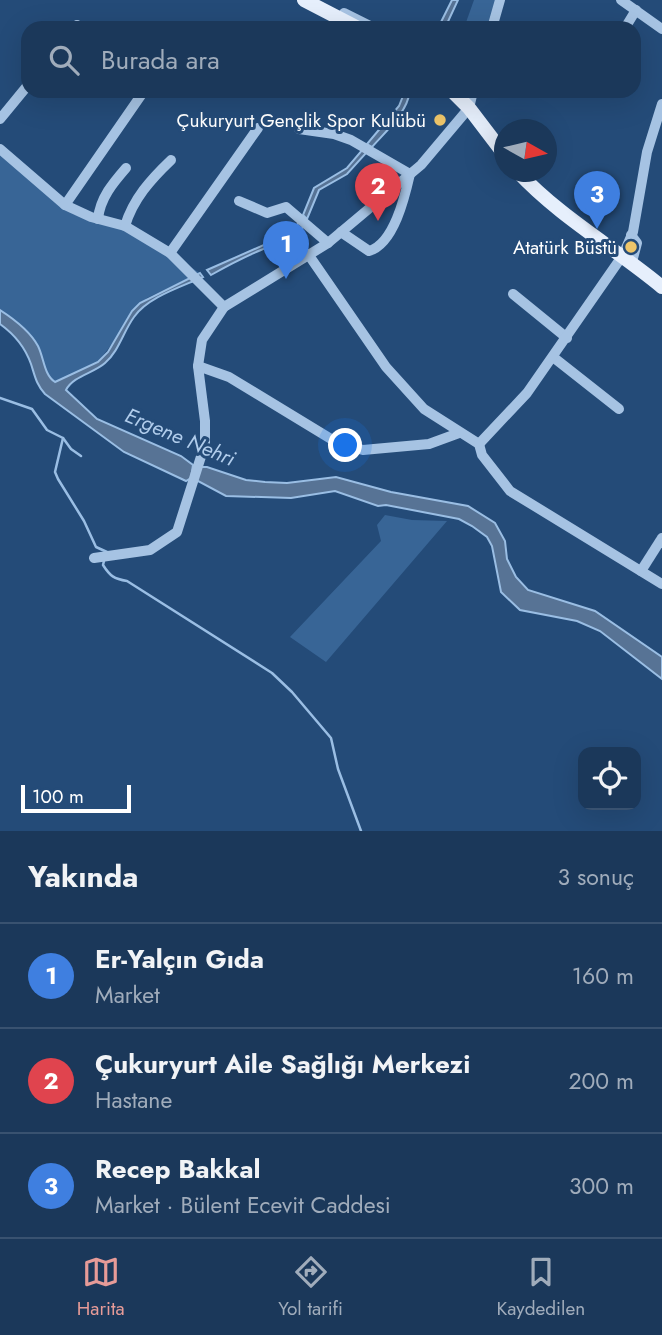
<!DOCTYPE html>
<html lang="tr">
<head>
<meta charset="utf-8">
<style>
	:root { --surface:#1b385a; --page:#243f60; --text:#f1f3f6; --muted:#a0acbb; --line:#395270; --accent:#e69b98 }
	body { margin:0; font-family:Jost,sans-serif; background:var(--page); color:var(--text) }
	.controls { position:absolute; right:21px; bottom:21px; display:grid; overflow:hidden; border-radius:14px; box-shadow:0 7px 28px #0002 }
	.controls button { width:63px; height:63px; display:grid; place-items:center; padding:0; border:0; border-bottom:2px solid var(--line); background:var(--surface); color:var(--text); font:35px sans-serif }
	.compass { position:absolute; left:494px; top:119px; width:63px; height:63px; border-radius:50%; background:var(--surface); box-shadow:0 7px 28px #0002; rotate:98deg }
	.scale { position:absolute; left:21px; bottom:18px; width:110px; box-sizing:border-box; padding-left:7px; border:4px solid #fff; border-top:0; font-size:19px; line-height:24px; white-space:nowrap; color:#fff; -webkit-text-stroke:5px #244b78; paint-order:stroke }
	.you { position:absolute; left:346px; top:446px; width:24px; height:24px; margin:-18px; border:5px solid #fff; border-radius:50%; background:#1a73e8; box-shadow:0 0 0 10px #1a73e833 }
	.badge { display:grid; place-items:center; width:46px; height:46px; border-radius:50%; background:var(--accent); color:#fff; font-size:23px; font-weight:700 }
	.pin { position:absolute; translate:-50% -58px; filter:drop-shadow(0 2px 4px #0008) }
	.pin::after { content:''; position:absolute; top:37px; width:24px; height:21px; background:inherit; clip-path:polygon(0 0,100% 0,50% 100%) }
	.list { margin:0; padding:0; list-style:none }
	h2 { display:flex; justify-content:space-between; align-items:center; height:91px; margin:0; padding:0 28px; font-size:30px }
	h2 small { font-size:23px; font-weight:400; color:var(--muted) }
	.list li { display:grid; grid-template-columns:46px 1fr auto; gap:21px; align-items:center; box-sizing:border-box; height:105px; padding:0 28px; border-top:2px solid var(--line) }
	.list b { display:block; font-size:26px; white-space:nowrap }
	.list p { margin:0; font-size:23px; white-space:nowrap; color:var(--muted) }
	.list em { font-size:23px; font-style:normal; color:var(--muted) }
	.icon { flex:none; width:38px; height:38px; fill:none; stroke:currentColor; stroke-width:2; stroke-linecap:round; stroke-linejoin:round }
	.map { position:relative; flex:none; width:662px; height:831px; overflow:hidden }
	.search { position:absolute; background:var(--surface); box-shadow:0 7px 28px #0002; left:21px; right:21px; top:21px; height:77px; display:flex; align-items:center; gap:18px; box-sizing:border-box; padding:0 24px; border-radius:21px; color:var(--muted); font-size:26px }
	.sheet { height:406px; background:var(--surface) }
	nav { display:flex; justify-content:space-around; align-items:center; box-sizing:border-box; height:98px; border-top:2px solid var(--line); background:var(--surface); font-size:19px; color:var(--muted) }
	nav a { display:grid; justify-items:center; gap:4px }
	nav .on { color:var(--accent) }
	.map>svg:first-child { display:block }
</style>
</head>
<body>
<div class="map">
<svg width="662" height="831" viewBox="0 0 662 831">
	<rect width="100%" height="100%" fill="#244b78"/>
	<!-- green -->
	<g fill="#386596">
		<path d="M 474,0 L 498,0 L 488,28 L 464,28 Z"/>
		<path d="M 0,153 L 73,214 L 141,236 L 200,273 L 147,298 L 98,362 L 55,382 L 49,379 L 38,346 L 0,310 Z"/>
		<path d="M 385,515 L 412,520 L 447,521 L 326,662 L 290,637 L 381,541 L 377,525 Z"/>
	</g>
	<!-- water -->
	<g fill="#577395" stroke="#9abee4" stroke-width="2">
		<path d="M 452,0 L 458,0 L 445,28 L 438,28 Z"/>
		<path d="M 405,91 L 410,91 C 407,113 386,131 372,147 L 367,144 L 399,106 Z"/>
		<path d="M 363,149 L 367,152 L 347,174 L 319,190 L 307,219 L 303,215 L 314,188 L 347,168 Z"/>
		<path d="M 300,222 L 304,226 C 292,240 277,243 261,250 C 244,257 227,266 211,275 L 207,270 L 282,237 Z"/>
		<path d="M 200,273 L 203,277 C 181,287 148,297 134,317 C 123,332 119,351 105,363 C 94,373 73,376 66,390 L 97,419 L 181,456 L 193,465 L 191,478 L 186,481 L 124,452 L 45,394 C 36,384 35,376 31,364 C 25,347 14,334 0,324 L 0,310 C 14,319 30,331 38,346 C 44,358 44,375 55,382 L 98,362 L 108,352 L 132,311 L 140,303 Z"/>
		<path d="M 199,467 L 207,467 L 246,480 L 265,482 L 287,483 L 336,477 L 391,492 L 468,506 L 495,523 L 505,541 L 507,559 L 516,577 L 528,590 L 595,611 L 662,657 L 662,679 L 600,631 L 577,621 L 520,610 L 501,592 L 492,546 L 487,537 L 472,526 L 459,519 L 386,505 L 378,506 L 335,491 L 291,498 L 226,496 L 196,480 Z"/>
	</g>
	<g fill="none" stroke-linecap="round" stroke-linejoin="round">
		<!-- stream -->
		<g stroke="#9abee4" stroke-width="2.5">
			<path d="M 0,398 L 32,409 L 47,430 L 63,438 L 71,449 L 81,456"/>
			<path d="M 63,438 L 55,472 L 58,479 L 84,521 L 96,547 L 107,552"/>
			<path d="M 104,561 L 103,565 C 110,576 114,579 127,581 L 272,673 L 292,692 L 331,738 L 338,769 L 361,831"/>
		</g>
		<!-- minor -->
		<g stroke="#a6c3e3" stroke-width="10">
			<path d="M 621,0 L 662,29"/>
			<path d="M 344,13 L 374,28"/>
			<path d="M 74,28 L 77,25"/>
			<path d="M 492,28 L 500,0"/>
			<path d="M 625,28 L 636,10"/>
			<path d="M 462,91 L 464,93"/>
			<path d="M 0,119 L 28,85"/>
			<path d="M 299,129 L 334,134 L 351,140 L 410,174 C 405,196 394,244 369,251 L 341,232"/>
			<path d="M 0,149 L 65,205 L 91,217 L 125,226 L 170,253 L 224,307"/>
			<path d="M 239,201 L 267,213 L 286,207 L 328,243"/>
			<path d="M 65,205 L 144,91"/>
			<path d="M 98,219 C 100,198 113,183 126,168"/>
			<path d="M 125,226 C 133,199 151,179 171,160"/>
			<path d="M 631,235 L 637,243 L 632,262"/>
			<path d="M 170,253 L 258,128"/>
			<path d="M 308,254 L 386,367 L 424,409 L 479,444 L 482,455 L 510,491 L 662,584"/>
			<path d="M 513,294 L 567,338"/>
			<path d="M 553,357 L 619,409"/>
			<path d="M 198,366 L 229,377 L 336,442 L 363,450 L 429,444 L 459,433"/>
			<path d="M 479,444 L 527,393 L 623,255 L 633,232 L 647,152 L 662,104"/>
			<path d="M 94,558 L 150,550 L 177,532 L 205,444 L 205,421 L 198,366 L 202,340 L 224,307 L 328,243 L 421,165 L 469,108 L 473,91"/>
			<path d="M 641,571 L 662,538"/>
		</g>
		<!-- major -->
		<g stroke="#e6effc" stroke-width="14">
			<path d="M 304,0 L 358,28"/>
			<path d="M 452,91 L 469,108 L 504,154"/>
			<path d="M 518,172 C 560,217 615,248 662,287"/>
		</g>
	</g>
	<!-- markers -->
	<g fill="#edc56a" stroke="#244b78" stroke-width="2.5">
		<circle cx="440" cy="120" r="7"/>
		<circle cx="631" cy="247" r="7"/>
	</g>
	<g text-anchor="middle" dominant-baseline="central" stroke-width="6" stroke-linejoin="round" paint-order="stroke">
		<!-- poi labels -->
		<g font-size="19" fill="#fff" stroke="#244b78" text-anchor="end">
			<text x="426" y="120">Çukuryurt Gençlik Spor Kulübü</text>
			<text x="617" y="247">Atatürk Büstü</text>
		</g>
		<!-- water labels -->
		<g font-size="21" font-style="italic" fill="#b1cdec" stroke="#244b78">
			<text transform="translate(180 437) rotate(23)">Ergene Nehri</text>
		</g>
	</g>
</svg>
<div class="controls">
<button><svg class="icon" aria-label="locate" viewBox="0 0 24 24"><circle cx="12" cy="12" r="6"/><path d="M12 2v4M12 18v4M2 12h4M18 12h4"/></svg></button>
</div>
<svg class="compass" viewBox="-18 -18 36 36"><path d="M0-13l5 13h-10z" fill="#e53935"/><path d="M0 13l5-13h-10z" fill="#a0acbb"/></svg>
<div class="scale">100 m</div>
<div class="you"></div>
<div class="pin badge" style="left:286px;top:279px;background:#3f7fe0">1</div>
<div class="pin badge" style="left:378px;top:221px;background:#e0444e">2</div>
<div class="pin badge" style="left:597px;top:229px;background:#3f7fe0">3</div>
<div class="search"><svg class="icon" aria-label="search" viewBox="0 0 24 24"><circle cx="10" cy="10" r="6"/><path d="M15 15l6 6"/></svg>Burada ara</div>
</div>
<section class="sheet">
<h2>Yakında<small>3 sonuç</small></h2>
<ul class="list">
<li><span class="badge" style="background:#3f7fe0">1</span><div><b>Er-Yalçın Gıda</b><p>Market</p></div><em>160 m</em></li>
<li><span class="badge" style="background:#e0444e">2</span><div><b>Çukuryurt Aile Sağlığı Merkezi</b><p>Hastane</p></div><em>200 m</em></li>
<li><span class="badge" style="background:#3f7fe0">3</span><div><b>Recep Bakkal</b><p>Market · Bülent Ecevit Caddesi</p></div><em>300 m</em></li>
</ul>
</section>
<nav>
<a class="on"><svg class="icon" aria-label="map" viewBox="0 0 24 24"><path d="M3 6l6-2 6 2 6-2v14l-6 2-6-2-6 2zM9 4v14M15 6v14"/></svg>Harita</a>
<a><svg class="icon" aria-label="directions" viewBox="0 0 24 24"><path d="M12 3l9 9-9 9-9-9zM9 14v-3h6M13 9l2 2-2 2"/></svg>Yol tarifi</a>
<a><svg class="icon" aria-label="saved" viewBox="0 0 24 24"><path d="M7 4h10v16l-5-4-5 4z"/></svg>Kaydedilen</a>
</nav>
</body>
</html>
